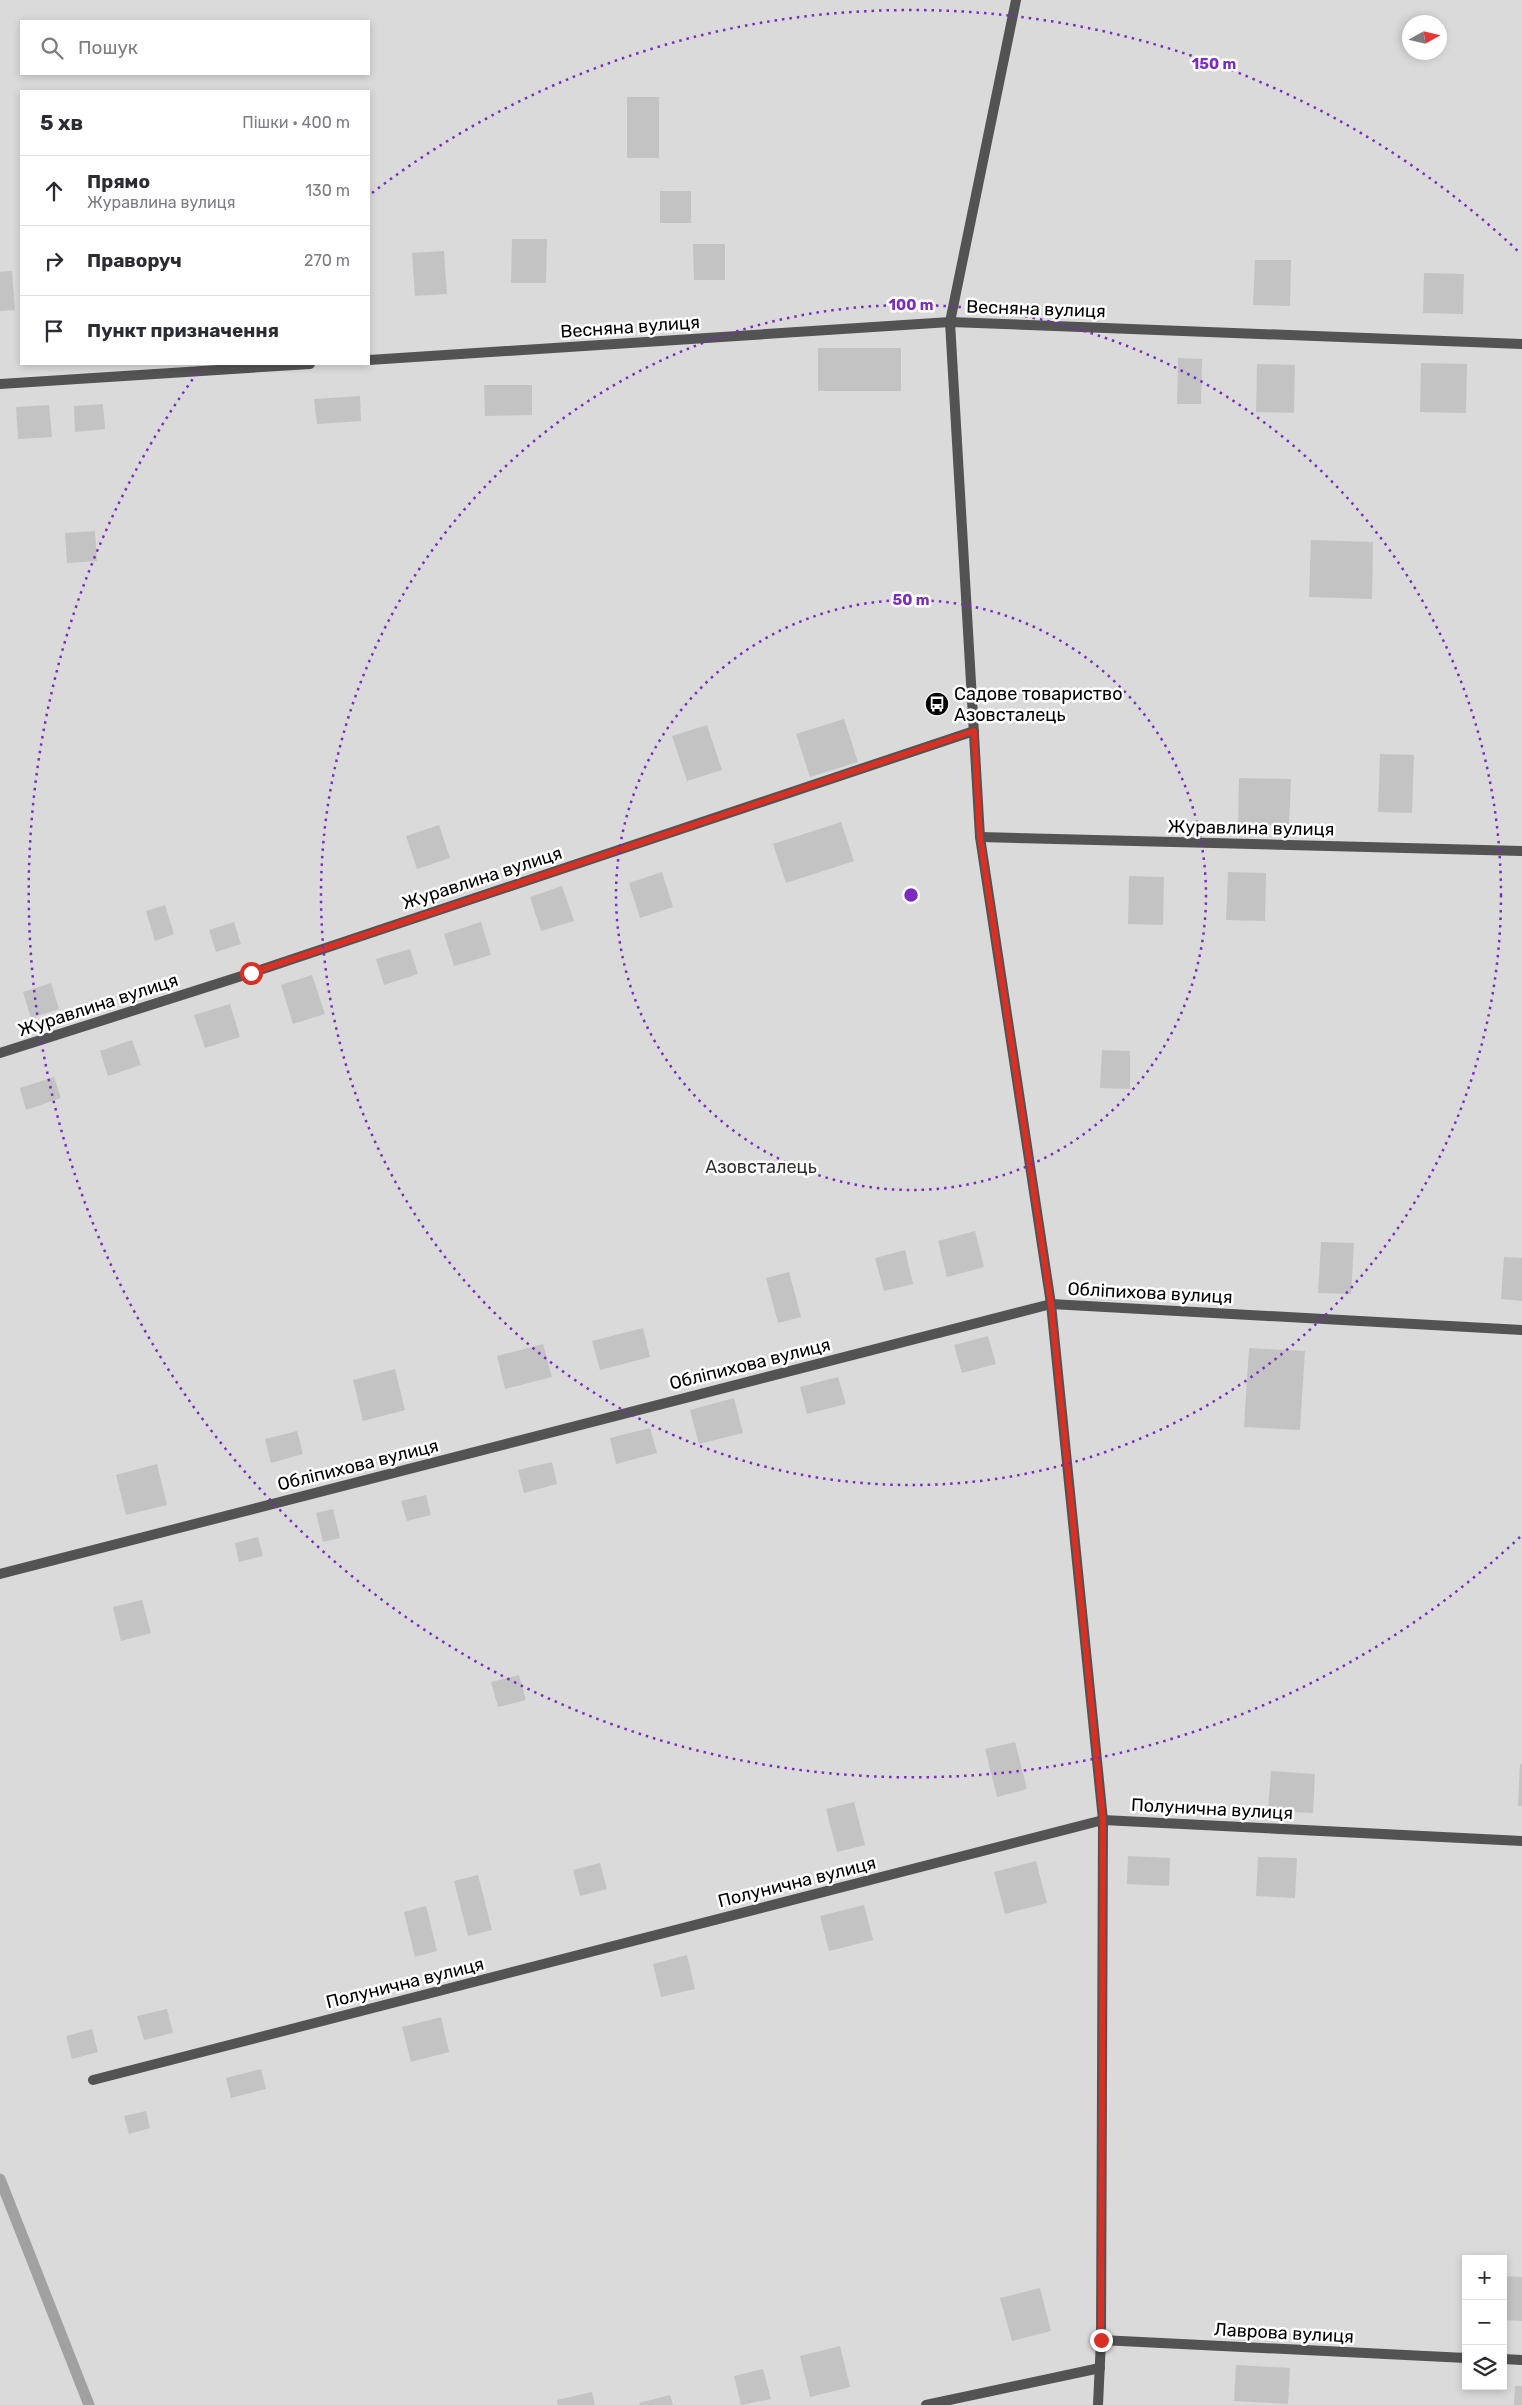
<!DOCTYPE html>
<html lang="uk">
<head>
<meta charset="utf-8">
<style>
	:root { --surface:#fff; --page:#f2f2f3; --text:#2b2b33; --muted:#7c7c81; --line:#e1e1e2 }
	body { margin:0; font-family:Rubik,sans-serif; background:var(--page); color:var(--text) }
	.controls { position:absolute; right:15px; bottom:15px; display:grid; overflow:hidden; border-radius:0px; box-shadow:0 2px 8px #0003 }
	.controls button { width:45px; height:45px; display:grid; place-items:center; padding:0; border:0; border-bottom:1px solid var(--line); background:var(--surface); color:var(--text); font:25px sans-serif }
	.compass { position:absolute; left:1402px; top:15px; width:45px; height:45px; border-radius:50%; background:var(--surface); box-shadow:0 2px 8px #0003; rotate:82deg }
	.stop { position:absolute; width:15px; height:15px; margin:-11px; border:4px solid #d93025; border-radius:50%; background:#fff }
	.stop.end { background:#d93025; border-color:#fff; box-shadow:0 1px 5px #0008 }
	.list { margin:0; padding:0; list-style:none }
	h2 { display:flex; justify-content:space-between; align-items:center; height:65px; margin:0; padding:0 20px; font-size:21px }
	h2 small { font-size:16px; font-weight:400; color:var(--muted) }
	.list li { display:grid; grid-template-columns:32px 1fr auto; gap:15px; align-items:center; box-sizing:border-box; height:70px; padding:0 20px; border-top:1px solid var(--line) }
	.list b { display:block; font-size:19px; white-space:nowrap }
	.list p { margin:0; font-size:16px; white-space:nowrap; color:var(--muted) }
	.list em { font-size:16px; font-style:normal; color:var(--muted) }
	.icon { flex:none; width:28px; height:28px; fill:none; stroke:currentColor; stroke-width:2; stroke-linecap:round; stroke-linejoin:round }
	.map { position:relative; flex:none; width:1522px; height:2405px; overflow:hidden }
	.search { position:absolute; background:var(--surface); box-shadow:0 2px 8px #0003; left:20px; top:20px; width:350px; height:55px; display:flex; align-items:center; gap:12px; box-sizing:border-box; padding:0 18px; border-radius:0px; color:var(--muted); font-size:19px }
	.panel { position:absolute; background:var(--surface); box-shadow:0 2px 8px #0003; left:20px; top:90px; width:350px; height:275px; border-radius:0px }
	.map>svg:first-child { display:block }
</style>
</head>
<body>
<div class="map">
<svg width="1522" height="2405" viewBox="0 0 1522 2405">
	<rect width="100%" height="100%" fill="#fff"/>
	<!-- green -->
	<path fill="#dadada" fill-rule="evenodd" d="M 0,0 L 1522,0 L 1522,2405 L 0,2405 ZM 21,21 L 369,21 L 369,74 L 21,74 ZM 1410,22 L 1440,22 L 1440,52 L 1410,52 ZM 21,91 L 369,91 L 369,364 L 21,364 ZM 1466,2259 L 1503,2259 L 1503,2386 L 1466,2386 Z"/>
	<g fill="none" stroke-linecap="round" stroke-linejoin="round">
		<!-- stream -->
		<path stroke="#a1a1a1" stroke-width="11" d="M 0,2179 L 89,2405"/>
	</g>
	<!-- building -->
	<g fill="#c3c3c3">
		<rect x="627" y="97" width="32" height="61"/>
		<rect x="660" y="191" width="31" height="32"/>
		<path d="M 512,239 L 547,239 L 546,283 L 511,283 Z"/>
		<path d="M 693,244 L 725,244 L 725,280 L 694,280 Z"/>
		<path d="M 444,251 L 447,294 L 415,296 L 412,253 Z"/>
		<path d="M 1255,260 L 1291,260 L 1290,306 L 1253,305 Z"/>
		<path d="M 12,271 L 15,310 L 0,311 L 0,272 Z"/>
		<path d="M 1424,273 L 1464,274 L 1463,314 L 1423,313 Z"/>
		<rect x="818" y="348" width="83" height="43"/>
		<path d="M 1178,358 L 1202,359 L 1201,404 L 1177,404 Z"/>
		<path d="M 1421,363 L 1467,364 L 1466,413 L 1420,412 Z"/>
		<path d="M 1257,364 L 1295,365 L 1294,413 L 1256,412 Z"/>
		<path d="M 484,385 L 532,385 L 532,415 L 485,416 Z"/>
		<path d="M 360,396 L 361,421 L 317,424 L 314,399 Z"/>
		<path d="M 103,404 L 105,429 L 75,432 L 74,406 Z"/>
		<path d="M 49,405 L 52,437 L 18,439 L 16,407 Z"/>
		<path d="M 95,531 L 97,561 L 67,563 L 65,533 Z"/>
		<path d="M 1311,540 L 1373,542 L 1372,599 L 1309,597 Z"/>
		<path d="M 844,719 L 858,762 L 810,777 L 796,734 Z"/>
		<path d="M 707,725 L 722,770 L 687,781 L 672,736 Z"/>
		<path d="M 1380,754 L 1414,755 L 1412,813 L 1378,812 Z"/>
		<path d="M 1239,778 L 1291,779 L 1289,825 L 1238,824 Z"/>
		<path d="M 841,822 L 854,861 L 786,883 L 773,844 Z"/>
		<path d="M 439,825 L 450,858 L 417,869 L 406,836 Z"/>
		<path d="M 662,872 L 673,907 L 640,918 L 629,883 Z"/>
		<path d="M 1228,872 L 1266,873 L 1265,921 L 1226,920 Z"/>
		<path d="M 1129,876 L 1164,877 L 1163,925 L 1128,924 Z"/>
		<path d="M 562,886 L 574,921 L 541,931 L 530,897 Z"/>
		<path d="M 165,905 L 174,934 L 155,941 L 146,911 Z"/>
		<path d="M 234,922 L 241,944 L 216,952 L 209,930 Z"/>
		<path d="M 481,922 L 491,955 L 454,966 L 444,934 Z"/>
		<path d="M 410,949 L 418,974 L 384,985 L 376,959 Z"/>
		<path d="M 312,975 L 325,1014 L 293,1024 L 281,985 Z"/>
		<path d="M 51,983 L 59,1009 L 31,1018 L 23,992 Z"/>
		<path d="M 230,1004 L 240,1037 L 205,1048 L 194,1015 Z"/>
		<path d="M 132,1040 L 141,1065 L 108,1076 L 100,1051 Z"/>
		<path d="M 1102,1050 L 1130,1051 L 1130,1089 L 1100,1088 Z"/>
		<path d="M 54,1077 L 61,1098 L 26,1110 L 20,1088 Z"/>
		<path d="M 975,1231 L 984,1267 L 947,1277 L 938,1241 Z"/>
		<path d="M 1321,1242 L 1354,1243 L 1351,1294 L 1318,1293 Z"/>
		<path d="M 905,1250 L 913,1284 L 884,1291 L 875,1258 Z"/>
		<path d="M 1504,1257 L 1522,1258 L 1522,1301 L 1501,1299 Z"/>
		<path d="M 789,1272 L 801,1317 L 778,1323 L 766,1278 Z"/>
		<path d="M 643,1328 L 650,1357 L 600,1370 L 592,1341 Z"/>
		<path d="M 988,1336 L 996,1364 L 962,1373 L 954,1345 Z"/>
		<path d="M 543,1344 L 552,1377 L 505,1389 L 497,1356 Z"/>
		<path d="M 1249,1348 L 1305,1351 L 1300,1430 L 1244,1427 Z"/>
		<path d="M 395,1369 L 405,1410 L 363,1421 L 353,1380 Z"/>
		<path d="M 838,1377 L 846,1404 L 807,1414 L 800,1387 Z"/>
		<path d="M 734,1398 L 743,1433 L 699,1444 L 690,1410 Z"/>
		<path d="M 650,1428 L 657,1453 L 616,1464 L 610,1438 Z"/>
		<path d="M 297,1431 L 303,1454 L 271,1463 L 265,1439 Z"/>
		<path d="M 552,1462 L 557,1484 L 524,1493 L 518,1470 Z"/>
		<path d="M 157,1464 L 167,1505 L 126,1515 L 116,1475 Z"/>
		<path d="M 426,1495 L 431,1515 L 407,1521 L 401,1501 Z"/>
		<path d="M 333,1509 L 340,1538 L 323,1542 L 316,1513 Z"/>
		<path d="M 258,1537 L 263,1556 L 239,1562 L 235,1543 Z"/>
		<path d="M 142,1600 L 151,1633 L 121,1641 L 113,1607 Z"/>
		<path d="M 519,1675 L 526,1700 L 498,1707 L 491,1682 Z"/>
		<path d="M 1015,1742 L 1027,1789 L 997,1797 L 985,1749 Z"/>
		<path d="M 1520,1764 L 1522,1764 L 1522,1806 L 1518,1806 Z"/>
		<path d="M 1271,1771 L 1315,1774 L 1313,1813 L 1268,1811 Z"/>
		<path d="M 854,1802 L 865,1845 L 837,1852 L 826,1809 Z"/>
		<path d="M 1128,1856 L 1170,1858 L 1169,1886 L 1127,1884 Z"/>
		<path d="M 1258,1857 L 1297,1858 L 1295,1898 L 1256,1896 Z"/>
		<path d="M 1036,1861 L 1047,1903 L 1005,1914 L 994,1872 Z"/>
		<path d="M 600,1863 L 607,1889 L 580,1896 L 573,1870 Z"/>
		<path d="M 478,1875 L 492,1930 L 468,1936 L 454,1881 Z"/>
		<path d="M 864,1905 L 873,1940 L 829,1951 L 820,1916 Z"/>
		<path d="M 426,1906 L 437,1951 L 415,1957 L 404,1912 Z"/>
		<path d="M 687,1955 L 695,1989 L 661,1997 L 653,1964 Z"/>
		<path d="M 167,2009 L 173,2033 L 144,2040 L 137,2016 Z"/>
		<path d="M 441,2017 L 449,2052 L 411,2062 L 402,2027 Z"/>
		<path d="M 92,2029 L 98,2052 L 72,2059 L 66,2036 Z"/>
		<path d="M 261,2069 L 266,2089 L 231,2098 L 226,2078 Z"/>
		<path d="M 146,2111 L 150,2128 L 129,2134 L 124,2116 Z"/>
		<path d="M 1503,2276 L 1522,2277 L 1522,2321 L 1503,2320 Z"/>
		<path d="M 1040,2288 L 1051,2331 L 1012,2341 L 1000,2298 Z"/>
		<path d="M 840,2346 L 850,2387 L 810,2397 L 800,2356 Z"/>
		<path d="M 1236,2365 L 1290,2368 L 1288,2404 L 1234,2401 Z"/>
		<path d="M 763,2369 L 771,2399 L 741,2405 L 734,2376 Z"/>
		<path d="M 1515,2386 L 1522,2386 L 1522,2405 L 1514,2405 Z"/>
		<path d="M 592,2392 L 595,2405 L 558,2405 L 557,2400 Z"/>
		<path d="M 670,2395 L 673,2405 L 640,2405 L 639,2403 Z"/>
	</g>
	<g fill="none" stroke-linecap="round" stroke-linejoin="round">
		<!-- lane -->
		<g stroke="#535353" stroke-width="10">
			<path d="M 369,360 L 950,322 L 1522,344"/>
			<path d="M 0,384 L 310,364"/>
			<path d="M 980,837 L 1522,851"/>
			<path d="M 0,1053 L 251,973 L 974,731"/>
			<path d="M 0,1574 L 1051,1304 L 1522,1330"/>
			<path d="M 93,2080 L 1103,1820 L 1522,1841"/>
			<path d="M 1101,2340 L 1466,2358"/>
			<path d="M 1503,2359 L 1522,2360"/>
			<path d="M 926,2405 L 1100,2368"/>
		</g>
		<!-- street -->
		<path stroke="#535353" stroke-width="10" d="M 1016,0 L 950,322 L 980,837 L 1051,1304 L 1103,1820 L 1101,2340 L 1098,2405"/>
	</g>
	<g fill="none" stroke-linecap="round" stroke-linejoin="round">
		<!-- route -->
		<path stroke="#d93025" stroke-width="6" d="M 251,973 L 974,731 L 980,837 L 1051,1304 L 1103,1820 L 1101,2340"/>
	</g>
	<!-- distance rings -->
	<g fill="none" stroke="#7b2cbf" stroke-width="2.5" stroke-dasharray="2.5 5">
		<circle cx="911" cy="895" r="295"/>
		<circle cx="911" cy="895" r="590"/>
		<path d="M1520 1537A885 885 0 0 1 200 369M372 193A885 885 0 0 1 1520 253"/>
	</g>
	<!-- icons -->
	<defs>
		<g id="bus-disc" transform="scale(1.25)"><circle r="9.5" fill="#000" stroke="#fff"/><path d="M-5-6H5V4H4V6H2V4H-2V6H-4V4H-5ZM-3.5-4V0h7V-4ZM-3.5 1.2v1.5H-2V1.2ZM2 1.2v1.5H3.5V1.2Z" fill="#fff"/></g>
	</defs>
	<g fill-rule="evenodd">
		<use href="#bus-disc" x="937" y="704"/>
	</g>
	<g text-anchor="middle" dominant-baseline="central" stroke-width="5" stroke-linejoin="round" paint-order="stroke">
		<!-- street labels -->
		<g font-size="18" fill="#000" stroke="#fff">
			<text transform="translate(1036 309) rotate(2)">Весняна вулиця</text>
			<text transform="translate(630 327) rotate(-4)">Весняна вулиця</text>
			<text transform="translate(1251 828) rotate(1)">Журавлина вулиця</text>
			<text transform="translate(482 878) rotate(-18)">Журавлина вулиця</text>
			<text transform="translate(98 1005) rotate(-18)">Журавлина вулиця</text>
			<text transform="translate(1150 1293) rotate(3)">Обліпихова вулиця</text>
			<text transform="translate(750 1364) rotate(-14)">Обліпихова вулиця</text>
			<text transform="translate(358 1465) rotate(-14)">Обліпихова вулиця</text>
			<text transform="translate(1212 1809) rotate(3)">Полунична вулиця</text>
			<text transform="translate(797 1882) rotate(-14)">Полунична вулиця</text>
			<text transform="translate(405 1983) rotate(-14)">Полунична вулиця</text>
			<text transform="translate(1284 2333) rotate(3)">Лаврова вулиця</text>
		</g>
		<!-- poi labels -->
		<g font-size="18" fill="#000" stroke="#fff" text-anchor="start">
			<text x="954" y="694">Садове товариство<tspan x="954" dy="21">Азовсталець</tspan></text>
		</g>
		<!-- park labels -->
		<g font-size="18" fill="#313131" stroke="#fff">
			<text x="761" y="1167">Азовсталець</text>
		</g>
	</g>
	<circle cx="911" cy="895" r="8" fill="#7b2cbf" stroke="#fff" stroke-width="2.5"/>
	<g font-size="15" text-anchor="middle" font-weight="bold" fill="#7b2cbf" stroke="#fff" stroke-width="5" stroke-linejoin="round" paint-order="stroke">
		<text x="1214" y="69">150 m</text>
		<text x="911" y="310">100 m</text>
		<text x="911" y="605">50 m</text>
	</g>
</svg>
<div class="controls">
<button>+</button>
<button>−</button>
<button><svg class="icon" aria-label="layers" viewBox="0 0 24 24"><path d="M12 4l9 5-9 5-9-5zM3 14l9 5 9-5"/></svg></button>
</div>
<svg class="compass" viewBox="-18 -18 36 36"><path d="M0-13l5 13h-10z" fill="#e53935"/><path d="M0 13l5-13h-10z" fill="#7c7c81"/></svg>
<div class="stop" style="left:251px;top:973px"></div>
<div class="stop end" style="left:1101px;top:2340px"></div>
<div class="search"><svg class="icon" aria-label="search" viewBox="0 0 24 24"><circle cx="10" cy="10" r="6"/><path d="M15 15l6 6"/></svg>Пошук</div>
<section class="panel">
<h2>5 хв<small>Пішки · 400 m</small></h2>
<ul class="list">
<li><svg class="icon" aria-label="ahead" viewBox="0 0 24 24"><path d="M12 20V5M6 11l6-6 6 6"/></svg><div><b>Прямо</b><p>Журавлина вулиця</p></div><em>130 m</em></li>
<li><svg class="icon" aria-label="right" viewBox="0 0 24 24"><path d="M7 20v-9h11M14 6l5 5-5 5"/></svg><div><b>Праворуч</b></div><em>270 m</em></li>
<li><svg class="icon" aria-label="arrive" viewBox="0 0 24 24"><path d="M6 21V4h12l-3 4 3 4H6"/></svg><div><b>Пункт призначення</b></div></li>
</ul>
</section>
</div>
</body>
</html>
